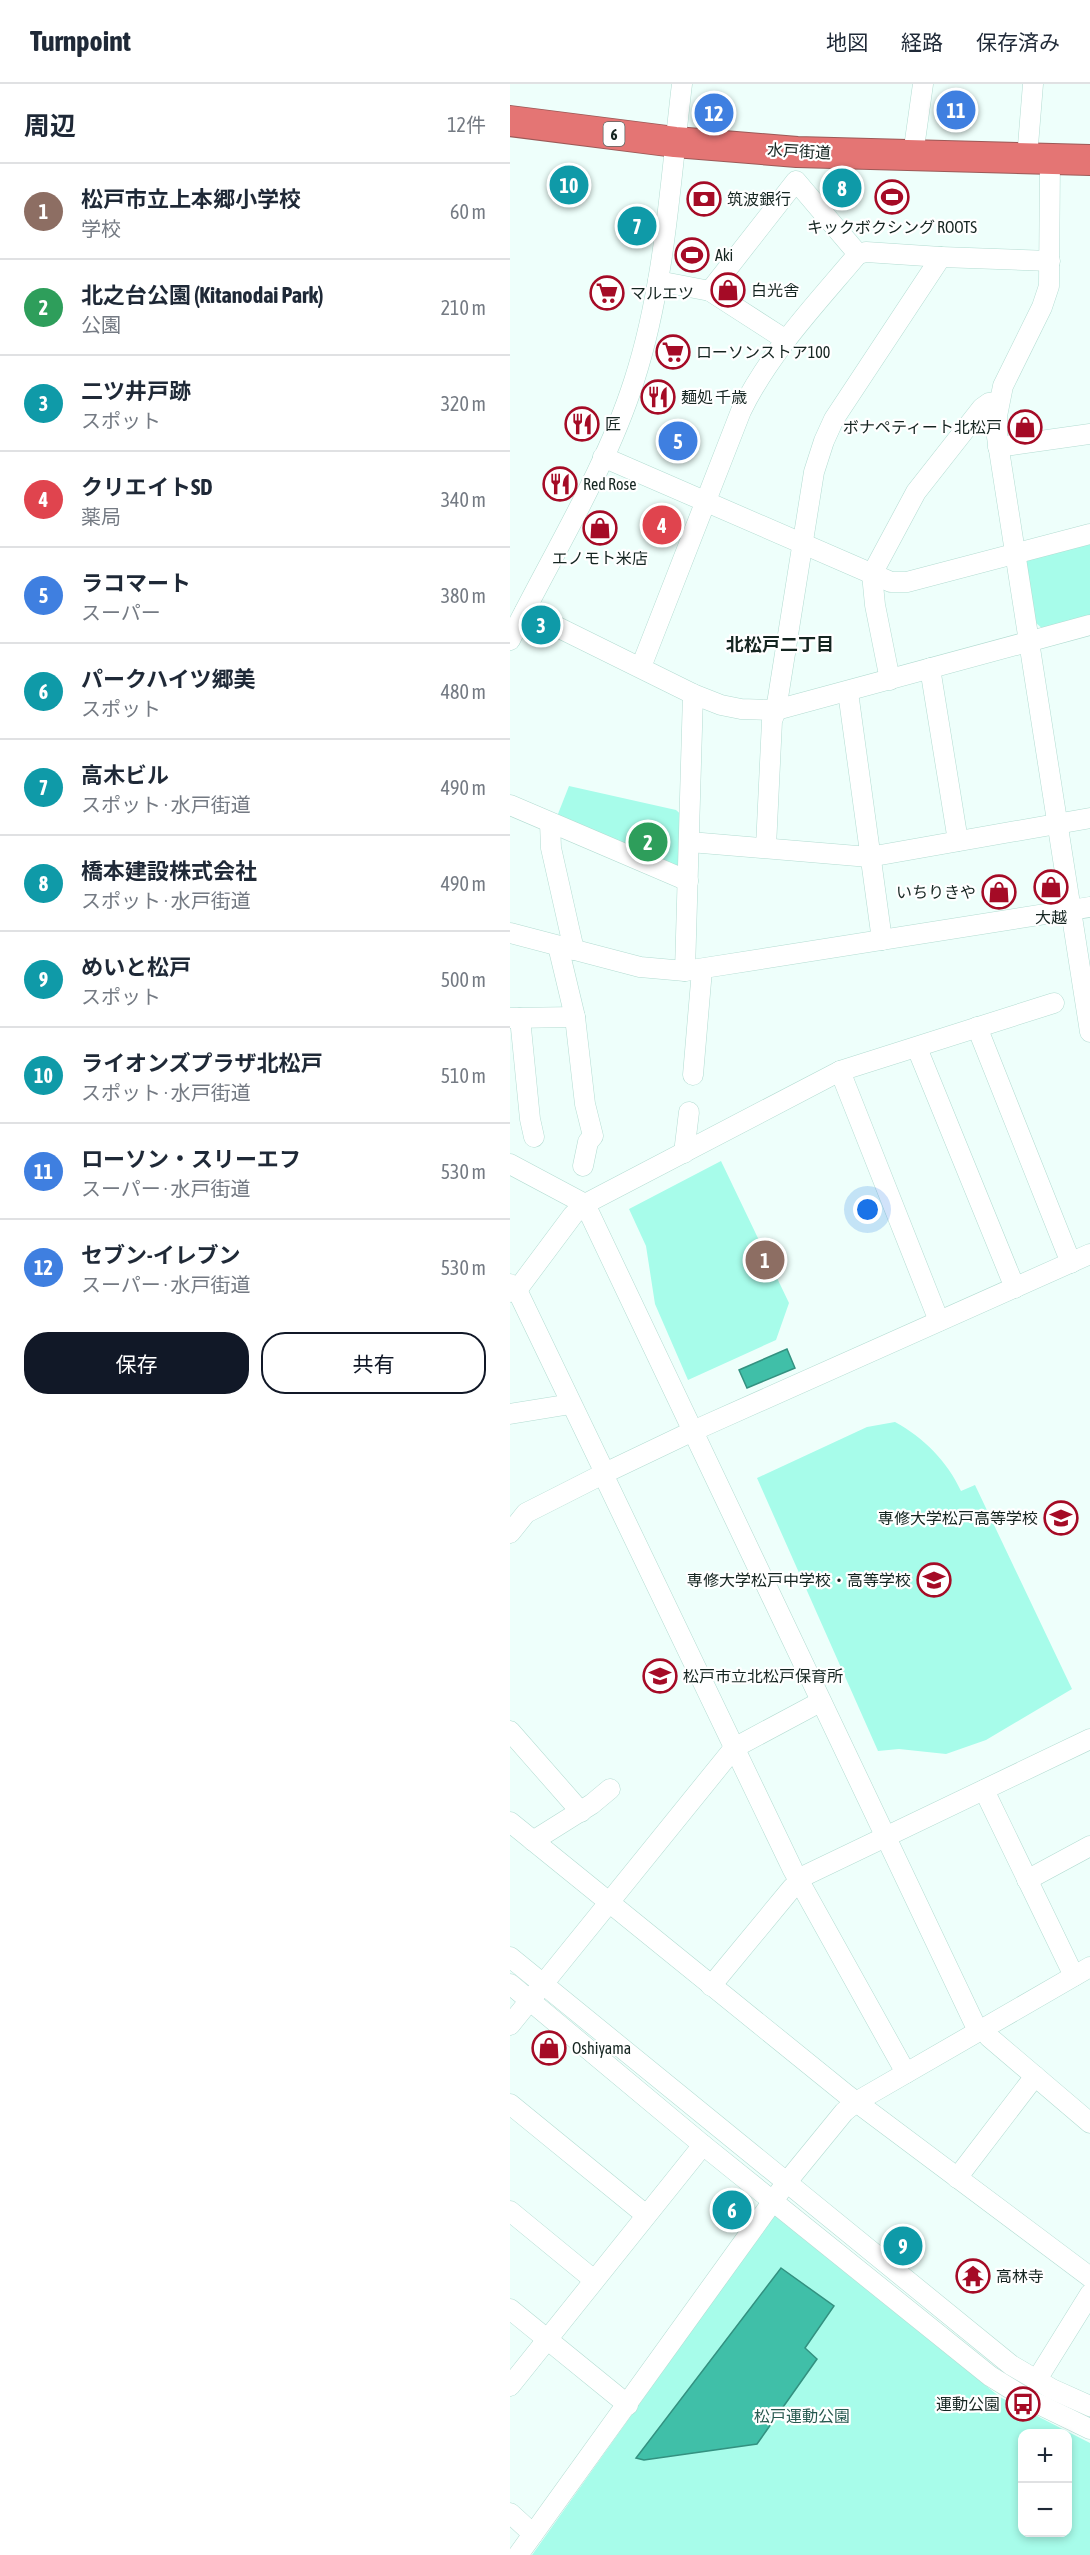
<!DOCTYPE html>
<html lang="ja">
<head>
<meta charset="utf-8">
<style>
	:root { --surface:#fff; --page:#f6f6f7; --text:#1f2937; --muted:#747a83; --line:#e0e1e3; --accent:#111827 }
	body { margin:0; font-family:"Asap Condensed","Noto Sans JP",sans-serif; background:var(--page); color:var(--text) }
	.controls { position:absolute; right:18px; bottom:18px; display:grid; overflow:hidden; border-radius:12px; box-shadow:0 3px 9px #0003 }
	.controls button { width:54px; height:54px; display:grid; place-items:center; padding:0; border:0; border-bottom:2px solid var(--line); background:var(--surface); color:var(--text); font:30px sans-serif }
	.you { position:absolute; left:358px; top:1126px; width:21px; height:21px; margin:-15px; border:4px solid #fff; border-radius:50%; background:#1a73e8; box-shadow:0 0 0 9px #1a73e833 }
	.badge { display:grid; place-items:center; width:39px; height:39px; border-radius:50%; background:var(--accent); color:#fff; font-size:20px; font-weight:700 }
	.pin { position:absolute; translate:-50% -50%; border:3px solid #fff; box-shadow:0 2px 6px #0006 }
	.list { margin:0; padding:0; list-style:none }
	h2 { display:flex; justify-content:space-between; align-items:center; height:78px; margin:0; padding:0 24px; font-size:26px }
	h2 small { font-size:20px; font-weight:400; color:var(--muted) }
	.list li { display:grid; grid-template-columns:39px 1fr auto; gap:18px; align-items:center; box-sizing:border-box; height:96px; padding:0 24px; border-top:2px solid var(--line) }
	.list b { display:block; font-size:22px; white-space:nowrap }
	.list p { margin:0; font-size:20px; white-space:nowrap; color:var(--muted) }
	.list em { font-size:20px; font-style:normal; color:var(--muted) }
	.actions { display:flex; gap:12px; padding:18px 24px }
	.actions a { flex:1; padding:14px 0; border:2px solid var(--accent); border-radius:24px; text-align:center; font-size:21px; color:var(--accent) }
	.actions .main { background:var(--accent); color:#fff }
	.map { position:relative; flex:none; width:580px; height:2471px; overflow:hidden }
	header { display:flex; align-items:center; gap:36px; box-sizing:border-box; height:84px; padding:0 30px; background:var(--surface); border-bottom:2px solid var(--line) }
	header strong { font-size:28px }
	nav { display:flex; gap:33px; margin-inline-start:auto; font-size:21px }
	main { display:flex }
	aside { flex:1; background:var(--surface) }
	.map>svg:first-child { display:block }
</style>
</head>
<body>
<header>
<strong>Turnpoint</strong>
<nav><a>地図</a><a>経路</a><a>保存済み</a></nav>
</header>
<main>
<aside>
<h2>周辺<small>12件</small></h2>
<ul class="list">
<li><span class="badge" style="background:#8d6e63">1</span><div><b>松戸市立上本郷小学校</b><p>学校</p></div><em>60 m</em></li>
<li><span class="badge" style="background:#2e9e5b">2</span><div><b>北之台公園 (Kitanodai Park)</b><p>公園</p></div><em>210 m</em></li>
<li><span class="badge" style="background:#0f9aa8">3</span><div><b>二ツ井戸跡</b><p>スポット</p></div><em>320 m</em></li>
<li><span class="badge" style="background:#e0444e">4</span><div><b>クリエイトSD</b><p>薬局</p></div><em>340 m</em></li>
<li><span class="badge" style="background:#3f7fe0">5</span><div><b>ラコマート</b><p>スーパー</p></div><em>380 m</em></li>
<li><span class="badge" style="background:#0f9aa8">6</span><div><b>パークハイツ郷美</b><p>スポット</p></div><em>480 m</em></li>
<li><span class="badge" style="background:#0f9aa8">7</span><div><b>高木ビル</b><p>スポット · 水戸街道</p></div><em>490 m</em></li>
<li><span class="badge" style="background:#0f9aa8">8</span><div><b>橋本建設株式会社</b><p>スポット · 水戸街道</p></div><em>490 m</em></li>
<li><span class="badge" style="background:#0f9aa8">9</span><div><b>めいと松戸</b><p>スポット</p></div><em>500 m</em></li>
<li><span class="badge" style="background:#0f9aa8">10</span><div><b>ライオンズプラザ北松戸</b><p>スポット · 水戸街道</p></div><em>510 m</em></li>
<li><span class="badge" style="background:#3f7fe0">11</span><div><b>ローソン・スリーエフ</b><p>スーパー · 水戸街道</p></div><em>530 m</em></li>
<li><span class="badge" style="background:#3f7fe0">12</span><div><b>セブン-イレブン</b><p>スーパー · 水戸街道</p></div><em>530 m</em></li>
</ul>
<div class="actions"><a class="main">保存</a><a>共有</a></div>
</aside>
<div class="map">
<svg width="580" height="2471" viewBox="0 0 580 2471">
	<rect width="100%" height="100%" fill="#eefffb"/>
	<!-- green -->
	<g fill="#a7fcea" fill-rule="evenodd">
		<path d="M 580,454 L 580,533 L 534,546 L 526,539 L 516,477 Z"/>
		<path d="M 59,702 L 166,726 L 176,735 L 175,781 L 167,786 L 46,735 Z"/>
		<path d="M 211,1077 L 279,1219 L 266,1256 L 178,1296 L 145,1220 L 136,1162 L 119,1125 Z"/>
		<path d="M 385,1338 C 414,1354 437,1377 451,1407 L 465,1401 L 562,1605 L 476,1656 L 436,1670 L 389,1665 L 368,1667 L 247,1394 L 357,1343 Z"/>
		<path d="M 264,2131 L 490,2313 L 580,2359 L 580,2471 L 22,2471 ZM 512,2350 L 558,2350 L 558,2448 L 512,2448 Z"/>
	</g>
	<!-- water -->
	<g fill="#40bfa8" stroke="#339180" stroke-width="1.5">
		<path d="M 277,1265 L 285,1284 L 237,1304 L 229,1286 Z"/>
		<path d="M 271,2184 L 324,2222 L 295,2264 L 307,2275 L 247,2360 L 134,2376 L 126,2374 Z"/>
	</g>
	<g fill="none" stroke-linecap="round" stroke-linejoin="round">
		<!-- minor casing -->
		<g stroke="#b3dcd2" stroke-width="21">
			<g id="minor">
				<path d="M 403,71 L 413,0"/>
				<path d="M 517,74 L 523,0"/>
				<path d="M 540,75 L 539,202 L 532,223 L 493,302 L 487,332 L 487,353 L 580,948"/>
				<path d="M 148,197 L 200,207"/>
				<path d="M 276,256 L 200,207 L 286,97 L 348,170"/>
				<path d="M 488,363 L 580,350"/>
				<path d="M 93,373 L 381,498 L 397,498 L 580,450"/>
				<path d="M 15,527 L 183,610 L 211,621 L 231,625 L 266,626 L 580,541"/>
				<path d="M 0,556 C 41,473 96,385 124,297 C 155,201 160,99 172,0"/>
				<path d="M 131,583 L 231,327 C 260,268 306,220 348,170 L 356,168 L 431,173"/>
				<path d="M 420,584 L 448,757"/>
				<path d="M 380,596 L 365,521 L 362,490 L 406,408 L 472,324 L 479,319 L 488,318"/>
				<path d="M 338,608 L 372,856"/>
				<path d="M 0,721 L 178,797"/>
				<path d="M 40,739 L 41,764 L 64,866"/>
				<path d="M 180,758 L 359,773 L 580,734"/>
				<path d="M 256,763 L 262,637 L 266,626 L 304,388 L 314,357 L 324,335 L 431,173 L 540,177"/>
				<path d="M 0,849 L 130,883 L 175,887 L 580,823"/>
				<path d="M 48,862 L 65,933 L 75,1020 L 83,1052 L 78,1058 L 73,1082"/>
				<path d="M 175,887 L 183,610"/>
				<path d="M 0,934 L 65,933"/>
				<path d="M 10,934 L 20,1035 L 24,1053"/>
				<path d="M 467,943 L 561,1179"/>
				<path d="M 407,964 L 505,1204"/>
				<path d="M 330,987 L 429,1237"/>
				<path d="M 183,991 L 192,886"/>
				<path d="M 174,1069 L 179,1028"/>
				<path d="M 0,1080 L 75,1120 L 468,1947"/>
				<path d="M 0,1200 L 7,1206 L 95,1389"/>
				<path d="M 0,1208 L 7,1206 L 63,1131 L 75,1120 L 330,987 L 544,919"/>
				<path d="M 0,1330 L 61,1320"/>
				<path d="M 93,1390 L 283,1786 L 396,1989"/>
				<path d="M 0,1449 L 16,1429 L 95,1389 L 183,1347 L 580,1170"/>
				<path d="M 0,1647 L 71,1728"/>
				<path d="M 474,1706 L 564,1892"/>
				<path d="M 0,1738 L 337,2011 L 580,2193"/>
				<path d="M 23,1757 L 82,1720 L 100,1705"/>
				<path d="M 517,1796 L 580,1762"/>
				<path d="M 0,1873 L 501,2281 L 542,2305 L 580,2322"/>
				<path d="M 0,1900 L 193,2061 L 480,2292 L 514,2313 L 580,2345"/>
				<path d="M 201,1902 L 282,1804 L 296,1791 L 580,1655"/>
				<path d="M 0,1941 L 224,1664 L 310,1618"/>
				<path d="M 474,1944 L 479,1953 L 580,2039"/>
				<path d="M 0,2020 L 136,2131"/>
				<path d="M 447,2094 L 525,1992"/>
				<path d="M 0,2127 L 84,2196"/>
				<path d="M 0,2225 L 118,2321"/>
				<path d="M 526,2297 L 580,2210"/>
				<path d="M 0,2302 L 193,2061"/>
				<path d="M 0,2429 L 23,2450"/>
				<path d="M 8,2471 L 276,2099 L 334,2028 L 346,2018 L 580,1883"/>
			</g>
		</g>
		<!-- highway casing -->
		<g stroke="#9c5957" stroke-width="32">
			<path id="highway" d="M 0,37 L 165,58 L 287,68 L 580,76"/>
		</g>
		<!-- minor -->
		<use href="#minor" stroke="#fff" stroke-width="20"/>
		<!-- highway -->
		<use href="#highway" stroke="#e47574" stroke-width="30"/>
	</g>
	<!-- icons -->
	<defs>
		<g id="stadium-ring" transform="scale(1.725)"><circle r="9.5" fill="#fff" stroke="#a50b26" stroke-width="1.5"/><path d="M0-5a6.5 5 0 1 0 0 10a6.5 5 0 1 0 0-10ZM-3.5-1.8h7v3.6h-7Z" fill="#a50b26"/></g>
		<g id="bank-ring" transform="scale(1.725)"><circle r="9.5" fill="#fff" stroke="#a50b26" stroke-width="1.5"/><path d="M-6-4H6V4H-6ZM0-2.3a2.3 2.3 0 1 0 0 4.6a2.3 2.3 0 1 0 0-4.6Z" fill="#a50b26"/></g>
		<g id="shop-ring" transform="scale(1.725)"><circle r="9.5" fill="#fff" stroke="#a50b26" stroke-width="1.5"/><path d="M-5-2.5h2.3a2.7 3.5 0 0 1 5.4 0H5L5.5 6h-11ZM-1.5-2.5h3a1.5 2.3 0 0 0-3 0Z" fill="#a50b26"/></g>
		<g id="supermarket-ring" transform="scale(1.725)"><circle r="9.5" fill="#fff" stroke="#a50b26" stroke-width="1.5"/><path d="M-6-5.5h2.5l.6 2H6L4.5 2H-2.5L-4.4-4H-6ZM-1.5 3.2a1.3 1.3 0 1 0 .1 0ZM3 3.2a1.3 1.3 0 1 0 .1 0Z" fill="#a50b26"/></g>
		<g id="restaurant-ring" transform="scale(1.725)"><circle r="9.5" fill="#fff" stroke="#a50b26" stroke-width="1.5"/><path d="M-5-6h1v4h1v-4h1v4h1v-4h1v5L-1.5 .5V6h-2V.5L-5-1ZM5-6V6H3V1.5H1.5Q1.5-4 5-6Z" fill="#a50b26"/></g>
		<g id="school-ring" transform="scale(1.725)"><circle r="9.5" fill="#fff" stroke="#a50b26" stroke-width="1.5"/><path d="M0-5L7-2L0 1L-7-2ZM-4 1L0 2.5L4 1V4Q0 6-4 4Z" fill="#a50b26"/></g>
		<g id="temple-ring" transform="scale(1.725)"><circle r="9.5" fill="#fff" stroke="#a50b26" stroke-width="1.5"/><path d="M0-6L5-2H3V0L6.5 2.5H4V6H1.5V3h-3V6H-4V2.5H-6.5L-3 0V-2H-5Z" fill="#a50b26"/></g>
		<g id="bus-ring" transform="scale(1.725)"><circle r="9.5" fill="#fff" stroke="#a50b26" stroke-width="1.5"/><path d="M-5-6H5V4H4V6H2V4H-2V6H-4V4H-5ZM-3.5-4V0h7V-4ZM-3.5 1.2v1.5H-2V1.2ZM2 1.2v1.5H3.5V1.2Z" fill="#a50b26"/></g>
	</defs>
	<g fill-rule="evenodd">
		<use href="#stadium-ring" x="382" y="113"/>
		<use href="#bank-ring" x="194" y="115"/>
		<use href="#stadium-ring" x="182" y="171"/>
		<use href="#shop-ring" x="218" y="206"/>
		<use href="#supermarket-ring" x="97" y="209"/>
		<use href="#supermarket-ring" x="163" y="268"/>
		<use href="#restaurant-ring" x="148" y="313"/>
		<use href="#restaurant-ring" x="72" y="340"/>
		<use href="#shop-ring" x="515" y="343"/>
		<use href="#restaurant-ring" x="50" y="400"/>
		<use href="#shop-ring" x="90" y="444"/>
		<use href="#shop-ring" x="541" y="803"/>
		<use href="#shop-ring" x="489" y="808"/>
		<use href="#school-ring" x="551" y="1434"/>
		<use href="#school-ring" x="424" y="1496"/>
		<use href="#school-ring" x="150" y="1592"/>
		<use href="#shop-ring" x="39" y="1964"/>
		<use href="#temple-ring" x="463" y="2192"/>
		<use href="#bus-ring" x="513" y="2320"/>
	</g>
	<g text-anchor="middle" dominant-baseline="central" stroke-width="4.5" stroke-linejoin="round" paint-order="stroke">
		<!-- shield labels -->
		<rect fill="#fff" stroke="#5b6664" stroke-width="1.5" x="93.5" y="38" width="21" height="24" rx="4.5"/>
		<g font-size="15" font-weight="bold" fill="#152521">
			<text x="104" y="50">6</text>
		</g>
		<!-- street labels -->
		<g font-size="16" fill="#152521" stroke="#fff">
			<text transform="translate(289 67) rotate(3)">水戸街道</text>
		</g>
		<!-- poi labels -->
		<g font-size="16" fill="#152521" stroke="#fff" text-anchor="start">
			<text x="217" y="115">筑波銀行</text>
			<text x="382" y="143" text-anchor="middle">キックボクシング ROOTS</text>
			<text x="205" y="171">Aki</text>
			<text x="241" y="206">白光舎</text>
			<text x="120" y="209">マルエツ</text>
			<text x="186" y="268">ローソンストア100</text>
			<text x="171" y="313">麺処 千歳</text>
			<text x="95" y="340">匠</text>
			<text x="492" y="343" text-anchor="end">ボナペティート北松戸</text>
			<text x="73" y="400">Red Rose</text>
			<text x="90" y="474" text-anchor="middle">エノモト米店</text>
			<text x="466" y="808" text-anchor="end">いちりきや</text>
			<text x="541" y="833" text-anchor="middle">大越</text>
			<text x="528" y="1434" text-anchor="end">専修大学松戸高等学校</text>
			<text x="401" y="1496" text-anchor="end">専修大学松戸中学校・高等学校</text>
			<text x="173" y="1592">松戸市立北松戸保育所</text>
			<text x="62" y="1964">Oshiyama</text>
			<text x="486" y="2192">高林寺</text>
			<text x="490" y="2320" text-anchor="end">運動公園</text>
		</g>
		<!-- park labels -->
		<g font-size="16" fill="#26594f" stroke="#fff">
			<text x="292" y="2332">松戸運動公園</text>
		</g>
		<!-- neighbourhood labels -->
		<g font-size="18" font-weight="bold" fill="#152521" stroke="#fff">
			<text x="270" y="560">北松戸二丁目</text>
		</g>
	</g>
</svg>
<div class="controls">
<button>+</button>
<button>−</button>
</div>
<div class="you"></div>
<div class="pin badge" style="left:255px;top:1176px;background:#8d6e63">1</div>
<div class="pin badge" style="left:138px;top:758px;background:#2e9e5b">2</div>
<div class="pin badge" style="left:31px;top:541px;background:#0f9aa8">3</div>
<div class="pin badge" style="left:152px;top:441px;background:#e0444e">4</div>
<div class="pin badge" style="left:168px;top:357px;background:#3f7fe0">5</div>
<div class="pin badge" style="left:222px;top:2126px;background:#0f9aa8">6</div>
<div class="pin badge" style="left:127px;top:142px;background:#0f9aa8">7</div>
<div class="pin badge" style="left:332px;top:104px;background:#0f9aa8">8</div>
<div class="pin badge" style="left:393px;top:2162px;background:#0f9aa8">9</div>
<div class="pin badge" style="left:59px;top:101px;background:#0f9aa8">10</div>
<div class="pin badge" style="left:446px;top:26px;background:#3f7fe0">11</div>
<div class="pin badge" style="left:204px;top:29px;background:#3f7fe0">12</div>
</div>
</main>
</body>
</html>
